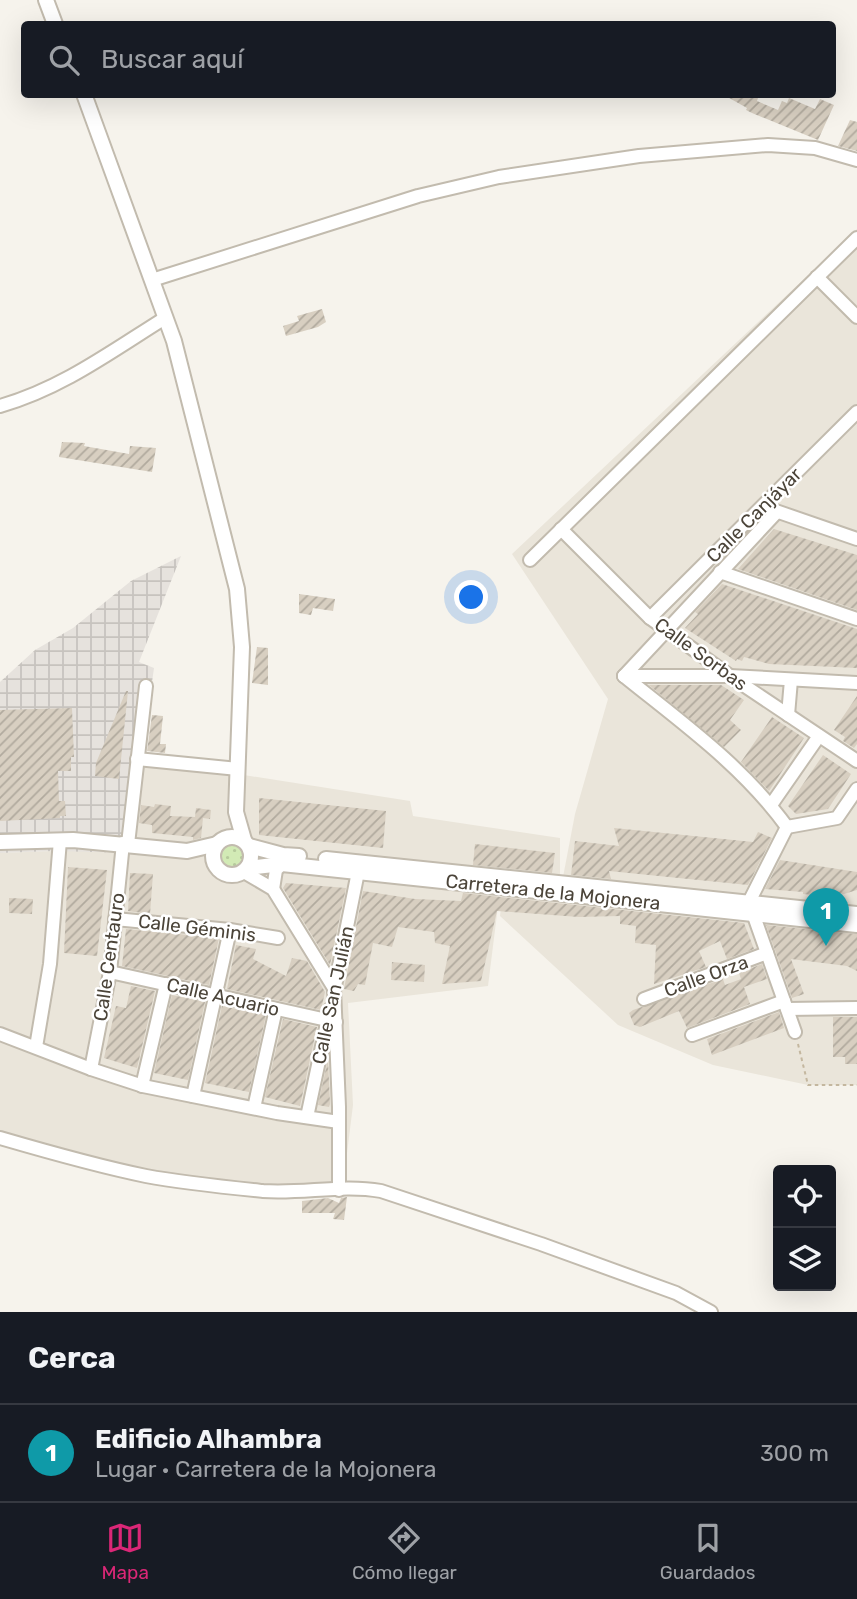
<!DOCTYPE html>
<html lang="es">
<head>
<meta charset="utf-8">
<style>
	:root { --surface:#171b24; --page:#20242c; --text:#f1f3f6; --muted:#9ea1a6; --line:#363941; --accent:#db2777 }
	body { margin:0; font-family:Rubik,sans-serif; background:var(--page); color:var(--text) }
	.controls { position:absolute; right:21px; bottom:21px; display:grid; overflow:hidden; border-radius:7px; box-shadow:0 7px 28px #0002 }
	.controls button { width:63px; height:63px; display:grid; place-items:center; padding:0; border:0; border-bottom:2px solid var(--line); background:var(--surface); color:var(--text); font:35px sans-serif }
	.you { position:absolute; left:472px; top:598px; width:24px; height:24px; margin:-18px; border:5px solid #fff; border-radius:50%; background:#1a73e8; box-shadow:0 0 0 10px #1a73e833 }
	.badge { display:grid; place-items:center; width:46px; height:46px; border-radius:50%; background:var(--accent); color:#fff; font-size:23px; font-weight:700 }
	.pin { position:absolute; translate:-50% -58px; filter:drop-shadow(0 2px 4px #0008) }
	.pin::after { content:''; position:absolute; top:37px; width:24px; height:21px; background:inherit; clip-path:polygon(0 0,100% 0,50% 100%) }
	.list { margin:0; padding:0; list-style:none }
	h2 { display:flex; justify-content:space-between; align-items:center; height:91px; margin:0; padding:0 28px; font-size:30px }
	h2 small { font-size:23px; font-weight:400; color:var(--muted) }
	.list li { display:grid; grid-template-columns:46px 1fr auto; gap:21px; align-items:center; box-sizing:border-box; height:98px; padding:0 28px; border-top:2px solid var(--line) }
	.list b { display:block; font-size:26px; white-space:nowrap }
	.list p { margin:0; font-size:23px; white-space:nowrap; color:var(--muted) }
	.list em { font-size:23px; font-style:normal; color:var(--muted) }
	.icon { flex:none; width:38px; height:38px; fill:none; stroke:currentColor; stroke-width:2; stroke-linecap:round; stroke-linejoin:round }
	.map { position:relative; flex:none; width:857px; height:1312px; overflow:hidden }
	.search { position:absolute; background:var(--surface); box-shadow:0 7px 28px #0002; left:21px; right:21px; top:21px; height:77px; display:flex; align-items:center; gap:18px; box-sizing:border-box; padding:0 24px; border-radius:7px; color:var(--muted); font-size:26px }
	.sheet { height:189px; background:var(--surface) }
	nav { display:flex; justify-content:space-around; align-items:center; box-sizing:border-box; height:98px; border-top:2px solid var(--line); background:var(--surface); font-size:19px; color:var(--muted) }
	nav a { display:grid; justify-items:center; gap:4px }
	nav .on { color:var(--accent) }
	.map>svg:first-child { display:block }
</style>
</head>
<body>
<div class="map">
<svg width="857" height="1312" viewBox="0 0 857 1312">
	<defs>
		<pattern id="industrial-grid" width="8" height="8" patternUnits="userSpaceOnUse" patternTransform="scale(1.75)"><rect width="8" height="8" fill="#e6e2dd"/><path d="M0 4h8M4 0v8" fill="none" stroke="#c7c3be"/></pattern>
		<pattern id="grass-dots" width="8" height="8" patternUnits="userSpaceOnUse" patternTransform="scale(1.75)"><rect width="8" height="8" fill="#d2eab5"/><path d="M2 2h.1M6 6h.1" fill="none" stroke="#b6ca9c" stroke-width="1.8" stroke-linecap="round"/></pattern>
		<pattern id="building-hatch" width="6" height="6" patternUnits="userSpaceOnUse" patternTransform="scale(1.75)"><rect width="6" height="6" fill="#d8cfc1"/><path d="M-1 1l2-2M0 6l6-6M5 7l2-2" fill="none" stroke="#b1aa9e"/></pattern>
	</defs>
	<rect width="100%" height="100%" fill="#f6f3ec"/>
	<!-- residential -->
	<g fill="#eae5da">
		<path d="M 857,229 L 857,1085 L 808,1085 L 713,1065 L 618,1025 L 500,916 L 503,892 L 563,877 L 575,814 L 608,699 L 512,554 Z"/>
		<path d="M 142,752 L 244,764 L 244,775 L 410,801 L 413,816 L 560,838 L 560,875 L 500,890 L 488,986 L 348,1003 L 353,1105 L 342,1193 L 249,1195 L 0,1142 L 0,853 L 53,851 Z"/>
	</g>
	<!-- industrial -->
	<path fill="url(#industrial-grid)" d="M 181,556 L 139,662 L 154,668 L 142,753 L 132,853 L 53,851 L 0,853 L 0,682 L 35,650 L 73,628 L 131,581 Z"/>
	<!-- grass -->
	<circle fill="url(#grass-dots)" cx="231" cy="856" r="14"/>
	<!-- building -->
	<g fill="url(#building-hatch)">
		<path d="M 722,94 L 750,94 L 758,98 L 757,101 L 778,110 L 782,101 L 787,103 L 789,98 L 815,109 L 820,99 L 834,105 L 818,140 L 752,113 L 746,110 L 747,108 Z"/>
		<path d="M 850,120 L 857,122 L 857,151 L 838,146 Z"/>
		<path d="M 322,309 L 326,322 L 318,327 L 286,336 L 283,326 L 299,321 L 297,316 Z"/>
		<path d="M 62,442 L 85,443 L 84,446 L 129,454 L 130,446 L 156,448 L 152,472 L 59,457 Z"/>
		<path d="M 774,529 L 857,555 L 857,610 L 738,569 Z"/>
		<path d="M 722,584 L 857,629 L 857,668 L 769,664 L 744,657 L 742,661 L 737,659 L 736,661 L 685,628 L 698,614 L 695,612 Z"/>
		<path d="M 299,594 L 335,599 L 333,611 L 313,608 L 311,615 L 299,613 Z"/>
		<path d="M 257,647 L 268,648 L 268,685 L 252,683 Z"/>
		<path d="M 649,685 L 721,685 L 744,700 L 730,720 L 741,730 L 724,747 Z"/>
		<path d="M 126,691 L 128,691 L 119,779 L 95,776 L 96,763 Z"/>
		<path d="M 857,696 L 857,744 L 854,748 L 843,741 L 845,737 L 834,730 Z"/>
		<path d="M 72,708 L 74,757 L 71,757 L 71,771 L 58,771 L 59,801 L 65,801 L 66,816 L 60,816 L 60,818 L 0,821 L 0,710 Z"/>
		<path d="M 152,715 L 163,716 L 160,744 L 166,744 L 165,753 L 147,751 Z"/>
		<path d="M 772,717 L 804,738 L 769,791 L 741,762 Z"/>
		<path d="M 823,755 L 851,774 L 828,809 L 796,814 L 788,806 Z"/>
		<path d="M 259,798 L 386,811 L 383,848 L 259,835 Z"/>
		<path d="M 155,804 L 171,806 L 170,816 L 195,817 L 196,808 L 211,810 L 210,819 L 203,818 L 201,838 L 193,840 L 193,837 L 152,833 L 152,825 L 139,823 L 141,805 L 154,807 Z"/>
		<path d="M 614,828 L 753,842 L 758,832 L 772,838 L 748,885 L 609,871 L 611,879 L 571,875 L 575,841 L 619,846 Z"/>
		<path d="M 475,844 L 555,853 L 552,873 L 473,865 Z"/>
		<path d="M 780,860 L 857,872 L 857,890 L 844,894 L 832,892 L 832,897 L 803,894 L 803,892 L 765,889 Z"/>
		<path d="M 68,867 L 107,870 L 97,956 L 64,953 Z"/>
		<path d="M 130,873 L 153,874 L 150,914 L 128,911 Z"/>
		<path d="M 286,883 L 346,888 L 330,965 L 283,888 Z"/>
		<path d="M 363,891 L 415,899 L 461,901 L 463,893 L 744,923 L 754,949 L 727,959 L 720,941 L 699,951 L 706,967 L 654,984 L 656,945 L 635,943 L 636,926 L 620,924 L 620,916 L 579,917 L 497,911 L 481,981 L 442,984 L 450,946 L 435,943 L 434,932 L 398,927 L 392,947 L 373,943 L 365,985 L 358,984 L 354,991 L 344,989 Z"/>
		<path d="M 9,898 L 33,899 L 32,914 L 9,913 Z"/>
		<path d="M 766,925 L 857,934 L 857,971 L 847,966 L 791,959 L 804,994 L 792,998 Z"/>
		<path d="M 126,929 L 219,938 L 209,985 L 122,966 Z"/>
		<path d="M 236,945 L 256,949 L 253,959 L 286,976 L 292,958 L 307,961 L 325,992 L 321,1010 L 227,989 Z"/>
		<path d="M 392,962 L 425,965 L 424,982 L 391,980 Z"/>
		<path d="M 762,964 L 767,979 L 744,987 L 750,1004 L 687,1028 L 679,1011 L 640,1027 L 634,1025 L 629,1013 L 633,1010 L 723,979 L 725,985 L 741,979 L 739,973 Z"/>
		<path d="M 131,986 L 155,991 L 137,1068 L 104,1058 L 116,1006 L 126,1008 Z"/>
		<path d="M 172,995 L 205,1002 L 188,1080 L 154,1073 Z"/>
		<path d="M 222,1006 L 266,1015 L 249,1092 L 205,1083 Z"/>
		<path d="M 779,1012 L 784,1028 L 712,1055 L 707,1039 Z"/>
		<path d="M 833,1017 L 857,1017 L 857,1064 L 845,1064 L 845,1057 L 833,1057 Z"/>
		<path d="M 283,1019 L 317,1027 L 300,1106 L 265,1097 Z"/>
		<path d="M 328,1059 L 330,1104 L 329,1107 L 318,1105 Z"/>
		<path d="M 347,1197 L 344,1220 L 333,1219 L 335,1213 L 302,1213 L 302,1201 L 328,1198 L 339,1203 L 341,1198 Z"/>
	</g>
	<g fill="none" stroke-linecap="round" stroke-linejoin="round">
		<!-- minor casing -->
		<g stroke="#c2bbae" stroke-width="16">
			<g id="minor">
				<path d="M 817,277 L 857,317"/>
				<path d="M 152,280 L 418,196 L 499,177 L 639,156 L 768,145 L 815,148 L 857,160"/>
				<path d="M 0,406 C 61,389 112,351 165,318"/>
				<path d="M 770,509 L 857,539"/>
				<path d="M 561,529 L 650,618 L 730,676 L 857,761"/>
				<path d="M 530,560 L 857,238"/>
				<path d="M 720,572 L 857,619"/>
				<path d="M 650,618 L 857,412"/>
				<path d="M 624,676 L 730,676 L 857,683"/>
				<path d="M 624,676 L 777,512"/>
				<path d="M 624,676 C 681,722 743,766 787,827"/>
				<path d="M 788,715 L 791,680"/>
				<path d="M 137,759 L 238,769"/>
				<path d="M 771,805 L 819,736"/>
				<path d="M 787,827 L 749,902 L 795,1032"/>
				<path d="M 787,827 L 837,818 L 857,789"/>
				<path d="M 128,844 L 146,686"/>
				<path d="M 244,872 L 273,889 L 334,988 L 339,1107 L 339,1190"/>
				<path d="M 273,889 L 276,870 L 282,864"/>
				<path d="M 115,919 L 230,930 L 278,938"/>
				<path d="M 110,972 L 336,1022"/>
				<path d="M 334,991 L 358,872"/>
				<path d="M 644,999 L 767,953"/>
				<path d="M 787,1009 L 857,1008"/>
				<path d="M 0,1034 L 91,1069 L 143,1086 L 277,1113 L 339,1122"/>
				<path d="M 692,1035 L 784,1001"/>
				<path d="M 36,1047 L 50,964 L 60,840"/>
				<path d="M 91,1069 L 110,972 L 123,843"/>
				<path d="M 142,1086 L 166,984"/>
				<path d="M 193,1096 L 230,930"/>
				<path d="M 254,1108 L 276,1009"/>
				<path d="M 307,1117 L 330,1009"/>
				<path d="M 0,1138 C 48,1152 97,1166 146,1176 C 184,1183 224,1187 263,1191 C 303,1194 342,1184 381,1191 L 541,1244 L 676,1293 L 711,1312"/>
			</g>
		</g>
		<!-- tertiary casing -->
		<g stroke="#c2bbae" stroke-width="18">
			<g id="tertiary">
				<path d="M 46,0 L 55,24"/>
				<path d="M 84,94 L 174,341 L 237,589 L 242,647 L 236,812 L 244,840"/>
				<circle cx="232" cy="856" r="19"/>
				<path d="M 0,842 L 73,840 L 187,851 L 217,844"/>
				<path d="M 249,846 L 283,855 L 299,856"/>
				<path d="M 326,859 L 857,914"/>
				<path d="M 248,868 L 282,864 L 857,925"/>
			</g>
		</g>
		<!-- path -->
		<path stroke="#c4b79f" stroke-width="2" stroke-dasharray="3.5 3.5" stroke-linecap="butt" d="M 798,1044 L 808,1085 L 857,1085"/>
		<!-- minor -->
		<use href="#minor" stroke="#fff" stroke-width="12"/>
		<!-- tertiary -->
		<use href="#tertiary" stroke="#fff" stroke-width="14"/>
	</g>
	<g text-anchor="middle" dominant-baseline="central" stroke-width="5" stroke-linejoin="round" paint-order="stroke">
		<!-- street labels -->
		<g font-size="19" fill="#4b4439" stroke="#fff">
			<text transform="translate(754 515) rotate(-45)">Calle Canjáyar</text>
			<text transform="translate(701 654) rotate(36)">Calle Sorbas</text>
			<text transform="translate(553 892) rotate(6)">Carretera de la Mojonera</text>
			<text transform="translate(197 928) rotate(7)">Calle Géminis</text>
			<text transform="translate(109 957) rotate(-82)">Calle Centauro</text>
			<text transform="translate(706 976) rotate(-20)">Calle Orza</text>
			<text transform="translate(333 995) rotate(-78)">Calle San Julián</text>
			<text transform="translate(223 997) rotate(13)">Calle Acuario</text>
		</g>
	</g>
</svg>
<div class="controls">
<button><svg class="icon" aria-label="locate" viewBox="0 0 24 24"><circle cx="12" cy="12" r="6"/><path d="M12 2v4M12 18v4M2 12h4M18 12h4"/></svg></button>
<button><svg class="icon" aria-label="layers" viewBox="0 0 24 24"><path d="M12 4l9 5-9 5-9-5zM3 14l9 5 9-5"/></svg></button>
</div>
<div class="you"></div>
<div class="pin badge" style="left:826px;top:946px;background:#0f9aa8">1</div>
<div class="search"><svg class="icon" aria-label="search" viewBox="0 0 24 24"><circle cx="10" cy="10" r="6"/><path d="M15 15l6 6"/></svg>Buscar aquí</div>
</div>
<section class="sheet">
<h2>Cerca<small></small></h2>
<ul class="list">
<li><span class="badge" style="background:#0f9aa8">1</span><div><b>Edificio Alhambra</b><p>Lugar · Carretera de la Mojonera</p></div><em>300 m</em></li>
</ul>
</section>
<nav>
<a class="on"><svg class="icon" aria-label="map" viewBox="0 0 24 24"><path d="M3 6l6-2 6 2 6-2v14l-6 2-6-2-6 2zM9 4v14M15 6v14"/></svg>Mapa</a>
<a><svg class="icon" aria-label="directions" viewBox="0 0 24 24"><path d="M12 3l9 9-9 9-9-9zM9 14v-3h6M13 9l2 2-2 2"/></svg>Cómo llegar</a>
<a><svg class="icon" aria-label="saved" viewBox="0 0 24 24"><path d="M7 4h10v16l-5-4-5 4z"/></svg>Guardados</a>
</nav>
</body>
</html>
